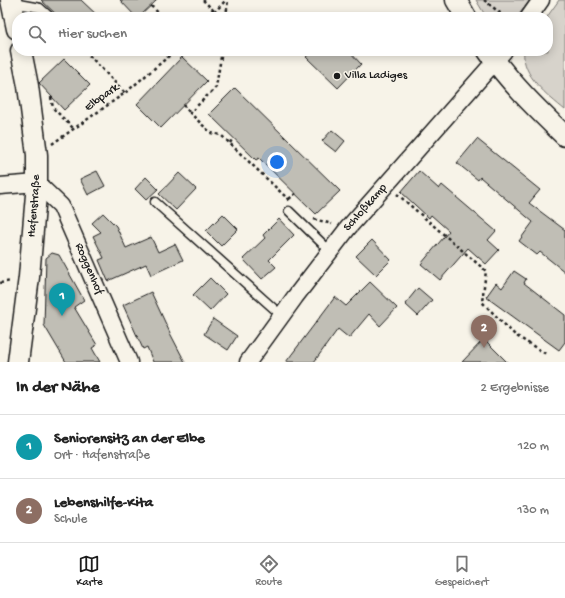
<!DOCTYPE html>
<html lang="de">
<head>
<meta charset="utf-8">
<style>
	:root { --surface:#fff; --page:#f2f2f2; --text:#222; --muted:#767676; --line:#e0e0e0; --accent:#1c1c1c }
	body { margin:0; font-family:"Gochi Hand",sans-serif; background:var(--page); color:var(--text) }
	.you { position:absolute; left:277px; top:162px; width:14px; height:14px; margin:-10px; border:3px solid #fff; border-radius:50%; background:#1a73e8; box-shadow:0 0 0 6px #1a73e833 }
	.badge { display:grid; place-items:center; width:26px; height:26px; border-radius:50%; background:var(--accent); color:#fff; font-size:13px; font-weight:700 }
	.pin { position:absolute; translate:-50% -33px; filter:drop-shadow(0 1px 2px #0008) }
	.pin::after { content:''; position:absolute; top:21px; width:14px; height:12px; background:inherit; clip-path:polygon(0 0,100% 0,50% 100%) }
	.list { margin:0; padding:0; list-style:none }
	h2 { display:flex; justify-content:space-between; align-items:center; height:52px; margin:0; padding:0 16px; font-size:17px }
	h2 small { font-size:13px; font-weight:400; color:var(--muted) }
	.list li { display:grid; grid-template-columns:26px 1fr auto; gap:12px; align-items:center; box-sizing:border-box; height:64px; padding:0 16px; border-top:1px solid var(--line) }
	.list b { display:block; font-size:15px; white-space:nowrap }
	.list p { margin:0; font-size:13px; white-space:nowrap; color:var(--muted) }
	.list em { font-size:13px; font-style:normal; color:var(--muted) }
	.icon { flex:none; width:22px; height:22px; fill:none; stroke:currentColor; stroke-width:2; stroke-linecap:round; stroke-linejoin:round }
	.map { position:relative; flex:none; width:565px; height:362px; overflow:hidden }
	.search { position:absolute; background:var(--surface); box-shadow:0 2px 10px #0003; left:12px; right:12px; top:12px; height:44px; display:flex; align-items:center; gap:10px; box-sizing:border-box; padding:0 14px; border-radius:16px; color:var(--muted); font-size:15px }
	.sheet { height:180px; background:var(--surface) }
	nav { display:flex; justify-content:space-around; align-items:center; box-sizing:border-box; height:56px; border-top:1px solid var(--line); background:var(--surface); font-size:11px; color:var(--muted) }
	nav a { display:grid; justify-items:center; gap:2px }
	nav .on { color:var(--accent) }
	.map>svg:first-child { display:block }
</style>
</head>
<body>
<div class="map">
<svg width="565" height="362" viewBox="0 0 565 362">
	<rect width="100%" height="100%" fill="#f7f3e8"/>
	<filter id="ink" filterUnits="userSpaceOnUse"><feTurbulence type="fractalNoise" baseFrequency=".025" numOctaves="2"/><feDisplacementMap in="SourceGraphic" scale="8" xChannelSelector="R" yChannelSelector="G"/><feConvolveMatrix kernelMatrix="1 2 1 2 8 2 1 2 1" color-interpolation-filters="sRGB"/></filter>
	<g filter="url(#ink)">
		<!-- green -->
		<g fill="#d7d3cb" stroke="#7a7874">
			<path d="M 476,0 L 530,0 L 517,17 L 485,15 Z"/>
			<path d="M 559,0 L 565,0 L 565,110 C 548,96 521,75 524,51 L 548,51 L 548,17 L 547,17 Z"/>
		</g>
		<!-- building -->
		<g fill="#c0beb5" stroke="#1c1c1c">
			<path d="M 41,0 L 81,0 L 99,17 L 59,17 Z"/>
			<path d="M 120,0 L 157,0 L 139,17 L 136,17 Z"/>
			<path d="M 312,51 L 349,51 L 361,64 L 338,88 L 306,57 Z"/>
			<path d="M 182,57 L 207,81 L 161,128 L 137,104 Z"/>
			<path d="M 64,59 L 90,85 L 64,110 L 39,83 Z"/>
			<path d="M 235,88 L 340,191 L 316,214 L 259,158 L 256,160 L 209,114 Z"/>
			<path d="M 332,130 L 345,141 L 336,152 L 322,141 Z"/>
			<path d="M 477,139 L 540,190 L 529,203 L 565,230 L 565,272 L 540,252 L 537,255 L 519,241 L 533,222 L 480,177 L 478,180 L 457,163 Z"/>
			<path d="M 97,171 L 105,186 L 88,195 L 80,179 Z"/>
			<path d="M 419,171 L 439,189 L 442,185 L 496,231 L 488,240 L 499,250 L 486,264 L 468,248 L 440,280 L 421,264 L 449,231 L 431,215 L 429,218 L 401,192 Z"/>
			<path d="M 179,173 L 196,189 L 176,210 L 159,194 Z"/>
			<path d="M 146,177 L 158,189 L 146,200 L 135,189 Z"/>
			<path d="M 103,213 L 116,226 L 126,248 L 151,237 L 158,252 L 175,244 L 183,260 L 151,275 L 146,264 L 108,281 L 99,260 L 104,258 L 93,236 L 101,232 L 92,223 Z"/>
			<path d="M 223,214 L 238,229 L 221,246 L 206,231 Z"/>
			<path d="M 279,219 L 294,235 L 269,260 L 276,267 L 262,279 L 243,259 L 265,238 L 263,235 Z"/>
			<path d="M 372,240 L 391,260 L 376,275 L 356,256 Z"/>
			<path d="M 52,253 L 59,255 L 84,300 L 74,307 L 97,345 L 92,348 L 100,362 L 66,362 L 44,325 L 46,258 Z"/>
			<path d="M 514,271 L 526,279 L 524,283 L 565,315 L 565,342 L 559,350 L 486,297 L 496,283 L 502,288 Z"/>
			<path d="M 210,278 L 226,294 L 210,311 L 193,295 Z"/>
			<path d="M 370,282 L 397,308 L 380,326 L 369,314 L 349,338 L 338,329 L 314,362 L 286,362 L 335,297 L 346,306 Z"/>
			<path d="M 418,288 L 432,300 L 418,316 L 405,304 Z"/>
			<path d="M 151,292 L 171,335 L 185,362 L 153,362 L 147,347 L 143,349 L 123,305 Z"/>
			<path d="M 213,319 L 237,336 L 228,350 L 204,334 Z"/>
			<path d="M 484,339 L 507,362 L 462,362 Z"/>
		</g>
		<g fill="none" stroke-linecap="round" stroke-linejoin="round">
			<!-- service casing -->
			<g stroke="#1c1c1c" stroke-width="11">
				<g id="service">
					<path d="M 13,3 L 40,8 L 50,17"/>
					<path d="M 155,202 L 281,315"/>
					<path d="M 289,211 L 330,251"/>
				</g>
			</g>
			<!-- minor casing -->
			<g stroke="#1c1c1c" stroke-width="19">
				<g id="minor">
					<path d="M 529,17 L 541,0"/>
					<path id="s1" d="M 0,186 L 37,183 L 61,206 L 129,362"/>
					<path id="s2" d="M 248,362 L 295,297 L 348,228 L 504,51"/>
				</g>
			</g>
			<!-- tertiary casing -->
			<g stroke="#1c1c1c" stroke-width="23">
				<g id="tertiary">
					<path d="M 11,0 L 17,29"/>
					<path d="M 456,0 L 466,17"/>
					<path d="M 488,51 C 509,82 538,110 565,136"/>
					<path id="s3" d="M 18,362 L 29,277 L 37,183 L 37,155 L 28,86 L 21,51"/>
				</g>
			</g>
			<!-- path -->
			<g stroke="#1c1c1c" stroke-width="2.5" stroke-dasharray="3 3" stroke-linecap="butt">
				<path d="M 203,0 L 215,12"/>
				<path d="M 484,0 L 505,17"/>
				<path d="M 151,6 L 163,17"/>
				<path d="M 210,17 L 226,0"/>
				<path d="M 226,17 L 228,0"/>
				<path d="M 85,51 L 125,93"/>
				<path d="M 222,51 L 216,87 L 190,113 L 211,133 L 221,135 L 290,201"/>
				<path d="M 51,97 L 53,108 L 74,129"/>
				<path d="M 183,105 L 190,113"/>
				<path d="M 230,143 L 233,138"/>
				<path d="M 52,144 L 125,93 L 175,51"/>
				<path d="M 397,194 L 486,271 L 482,302 L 515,335 L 546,354"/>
				<path d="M 289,199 L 296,193"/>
				<path d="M 314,219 L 332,224"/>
				<path d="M 0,283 L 11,281"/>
			</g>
			<!-- service -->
			<use href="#service" stroke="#f7f3e8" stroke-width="8"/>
			<!-- minor -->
			<use href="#minor" stroke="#f7f3e8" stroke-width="16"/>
			<!-- tertiary -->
			<use href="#tertiary" stroke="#f7f3e8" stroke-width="20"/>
		</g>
	</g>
	<!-- markers -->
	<circle fill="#1c1c1c" stroke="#f7f3e8" stroke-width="1.5" cx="337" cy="76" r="4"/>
	<g text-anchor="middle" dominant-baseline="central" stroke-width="3" stroke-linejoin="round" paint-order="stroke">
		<!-- poi labels -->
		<g font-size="12" fill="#1c1c1c" stroke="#f7f3e8" text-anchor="start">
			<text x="345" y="76">Villa Ladiges</text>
		</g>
		<!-- street labels -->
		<g font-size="12" fill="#1c1c1c" stroke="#f7f3e8">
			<text transform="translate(102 98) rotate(-36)">Elbpark</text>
			<text stroke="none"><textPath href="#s3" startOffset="157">Hafenstraße</textPath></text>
			<text stroke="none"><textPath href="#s2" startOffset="194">Schloßkamp</textPath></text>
			<text stroke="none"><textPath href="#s1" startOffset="139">Roggenhof</textPath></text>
		</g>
	</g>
</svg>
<div class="you"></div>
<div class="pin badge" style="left:62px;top:316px;background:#0f9aa8">1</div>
<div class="pin badge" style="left:484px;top:348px;background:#8d6e63">2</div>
<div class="search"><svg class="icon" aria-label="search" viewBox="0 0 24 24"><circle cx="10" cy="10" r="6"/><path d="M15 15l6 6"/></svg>Hier suchen</div>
</div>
<section class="sheet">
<h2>In der Nähe<small>2 Ergebnisse</small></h2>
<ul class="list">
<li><span class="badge" style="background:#0f9aa8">1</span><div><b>Seniorensitz an der Elbe</b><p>Ort · Hafenstraße</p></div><em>120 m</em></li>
<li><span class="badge" style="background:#8d6e63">2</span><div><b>Lebenshilfe-Kita</b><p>Schule</p></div><em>130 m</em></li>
</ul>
</section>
<nav>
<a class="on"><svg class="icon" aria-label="map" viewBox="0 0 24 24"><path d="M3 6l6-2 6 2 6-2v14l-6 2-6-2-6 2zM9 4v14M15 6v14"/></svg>Karte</a>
<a><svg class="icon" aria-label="directions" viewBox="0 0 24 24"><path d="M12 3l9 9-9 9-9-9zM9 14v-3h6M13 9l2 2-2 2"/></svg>Route</a>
<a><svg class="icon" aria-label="saved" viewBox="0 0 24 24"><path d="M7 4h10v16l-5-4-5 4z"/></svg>Gespeichert</a>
</nav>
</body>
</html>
